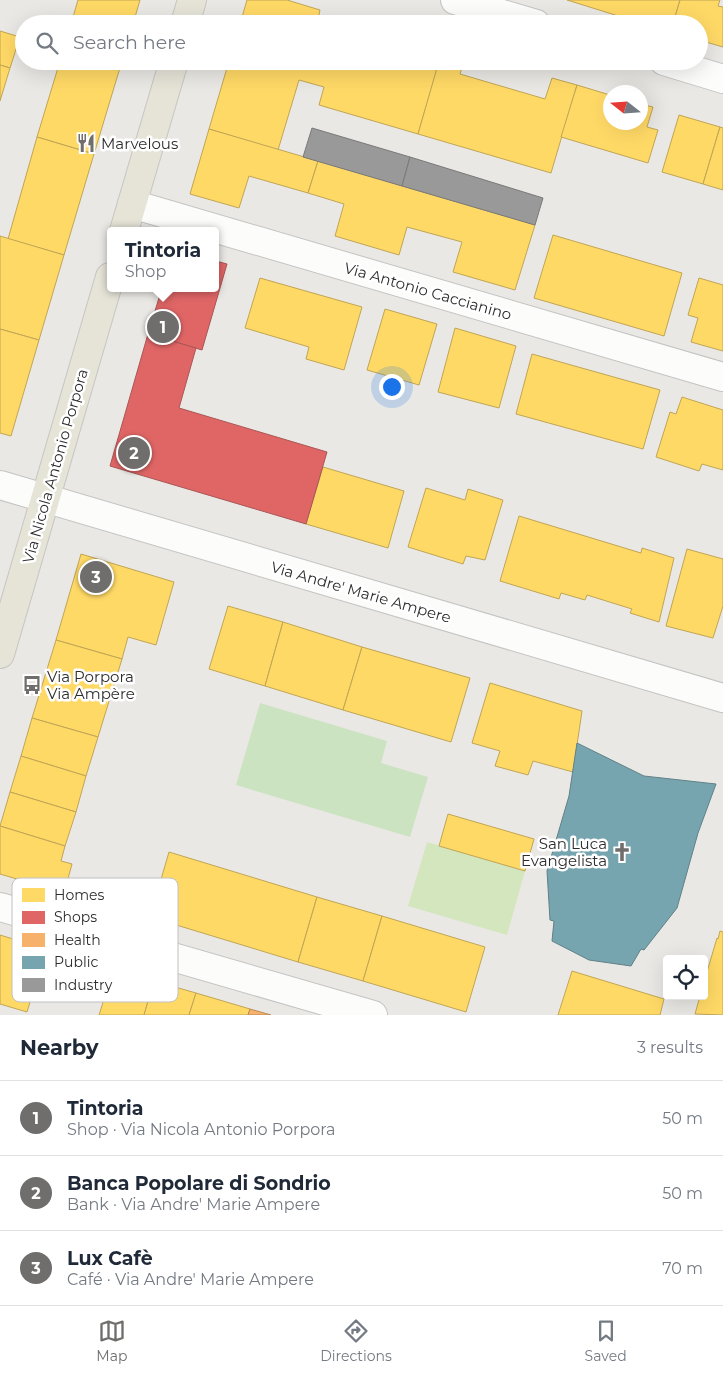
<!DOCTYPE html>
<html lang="en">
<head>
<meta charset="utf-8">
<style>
	:root { --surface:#fff; --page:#f2f2f3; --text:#1f2937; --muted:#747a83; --line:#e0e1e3; --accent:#6f6e6d }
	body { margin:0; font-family:Montserrat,sans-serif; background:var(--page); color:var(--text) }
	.controls { position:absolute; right:15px; bottom:15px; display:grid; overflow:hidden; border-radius:5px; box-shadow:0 5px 20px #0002 }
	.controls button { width:45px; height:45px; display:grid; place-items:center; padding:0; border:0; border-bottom:1px solid var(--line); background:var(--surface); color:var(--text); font:25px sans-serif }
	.compass { position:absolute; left:603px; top:85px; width:45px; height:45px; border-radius:50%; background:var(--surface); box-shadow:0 5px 20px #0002; rotate:287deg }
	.you { position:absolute; left:391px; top:386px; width:18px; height:18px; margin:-12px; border:4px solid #fff; border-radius:50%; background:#1a73e8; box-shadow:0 0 0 8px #1a73e833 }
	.badge { display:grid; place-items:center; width:32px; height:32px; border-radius:50%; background:var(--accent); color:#fff; font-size:16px; font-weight:700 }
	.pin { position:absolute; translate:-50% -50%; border:2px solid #fff; box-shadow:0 1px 5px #0006 }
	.popup { position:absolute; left:107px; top:227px; width:112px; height:65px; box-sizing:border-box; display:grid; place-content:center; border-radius:5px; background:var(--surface); filter:drop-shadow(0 1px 4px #0005); font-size:16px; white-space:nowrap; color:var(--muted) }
	.popup b { font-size:19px; color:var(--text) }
	.popup::after { content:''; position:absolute; left:50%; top:100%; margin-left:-10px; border:10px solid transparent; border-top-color:var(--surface) }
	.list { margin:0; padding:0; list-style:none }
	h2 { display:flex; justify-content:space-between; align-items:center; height:65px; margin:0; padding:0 20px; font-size:21px }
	h2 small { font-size:16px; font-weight:400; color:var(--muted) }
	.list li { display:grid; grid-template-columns:32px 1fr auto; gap:15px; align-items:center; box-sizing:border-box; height:75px; padding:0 20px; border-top:1px solid var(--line) }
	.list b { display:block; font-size:19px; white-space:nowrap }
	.list p { margin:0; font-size:16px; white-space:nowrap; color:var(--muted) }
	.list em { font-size:16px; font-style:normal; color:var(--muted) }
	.icon { flex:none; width:28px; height:28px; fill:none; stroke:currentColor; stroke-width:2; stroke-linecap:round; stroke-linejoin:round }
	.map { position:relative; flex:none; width:723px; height:1015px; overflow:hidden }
	.search { position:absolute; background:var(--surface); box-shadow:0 5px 20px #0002; left:15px; right:15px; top:15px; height:55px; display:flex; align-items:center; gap:12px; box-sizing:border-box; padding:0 18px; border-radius:28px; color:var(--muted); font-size:19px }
	.sheet { height:290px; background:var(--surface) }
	nav { display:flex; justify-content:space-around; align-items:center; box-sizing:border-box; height:70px; border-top:1px solid var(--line); background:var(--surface); font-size:14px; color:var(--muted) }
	nav a { display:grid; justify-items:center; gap:2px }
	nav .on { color:var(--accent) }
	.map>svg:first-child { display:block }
</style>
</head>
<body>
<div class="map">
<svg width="723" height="1015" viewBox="0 0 723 1015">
	<rect width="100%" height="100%" fill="#eae8e4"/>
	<!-- grass -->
	<path fill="#cbe3c0" d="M 260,703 L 387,741 L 381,763 L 428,777 L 410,837 L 236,785 Z"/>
	<!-- pitch -->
	<path fill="#d3e6be" d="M 427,842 L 525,871 L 507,935 L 408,906 Z"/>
	<!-- homes -->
	<g fill="#ffd966" stroke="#c0a555">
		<path d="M 78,0 L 140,0 L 133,24 L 71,24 Z"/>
		<path d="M 247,0 L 287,0 L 320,10 L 317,24 L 240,24 Z"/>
		<path d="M 567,0 L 680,0 L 673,24 L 644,24 Z"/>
		<path d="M 680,0 L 720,0 L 718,6 L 723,7 L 723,47 L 699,40 L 699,24 L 673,24 Z"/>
		<path d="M 0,31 L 20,37 L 10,68 L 0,65 Z"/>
		<path d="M 60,61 L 122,61 L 94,154 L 37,137 Z"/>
		<path d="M 229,61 L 420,61 L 438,66 L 418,134 L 319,105 L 324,87 L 299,80 L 278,150 L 209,129 Z"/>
		<path d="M 439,61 L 464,61 L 460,74 L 545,99 L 552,78 L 577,85 L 551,173 L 418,134 Z"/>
		<path d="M 0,65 L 10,68 L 0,101 Z"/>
		<path d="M 577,85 L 610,95 L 610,122 L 640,122 L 640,104 L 653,107 L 647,127 L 658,130 L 648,163 L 561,137 Z"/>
		<path d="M 679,115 L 720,127 L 703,184 L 662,172 Z"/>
		<path d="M 720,127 L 723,128 L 723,190 L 703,184 Z"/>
		<path d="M 209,129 L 318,161 L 308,193 L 249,176 L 239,208 L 190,194 Z"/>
		<path d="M 37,137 L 94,154 L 64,255 L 8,239 Z"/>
		<path d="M 318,161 L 535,225 L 515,290 L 453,272 L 462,242 L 407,227 L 399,255 L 335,236 L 344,204 L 308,193 Z"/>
		<path d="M 553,235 L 682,273 L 664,336 L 534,298 Z"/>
		<path d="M 0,236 L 64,255 L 39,340 L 0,329 Z"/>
		<path d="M 260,278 L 362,307 L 344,370 L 306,359 L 309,347 L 245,328 Z"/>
		<path d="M 699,278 L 723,285 L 723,351 L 691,342 L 698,318 L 688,315 Z"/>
		<path d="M 385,309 L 437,324 L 419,385 L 367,370 Z"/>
		<path d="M 455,328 L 516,346 L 499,408 L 438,392 Z"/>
		<path d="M 0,329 L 39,340 L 11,436 L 0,433 Z"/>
		<path d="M 532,354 L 660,390 L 643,449 L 516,414 Z"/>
		<path d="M 682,397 L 723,410 L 723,470 L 702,464 L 699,471 L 656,457 L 670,412 L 676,414 Z"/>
		<path d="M 323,467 L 404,491 L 388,548 L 306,524 Z"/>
		<path d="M 426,488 L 465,500 L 468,489 L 503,500 L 485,560 L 466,556 L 463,564 L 408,547 Z"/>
		<path d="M 519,516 L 641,553 L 642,548 L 674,558 L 659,622 L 630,613 L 632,609 L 587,595 L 585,600 L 561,593 L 559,599 L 500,581 Z"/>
		<path d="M 687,549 L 723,559 L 723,606 L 713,638 L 666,626 Z"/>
		<path d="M 81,554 L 174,582 L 156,645 L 128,637 L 122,659 L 56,640 Z"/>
		<path d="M 228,606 L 283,622 L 265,686 L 209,669 Z"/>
		<path d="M 283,622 L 362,647 L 343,710 L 265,686 Z"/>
		<path d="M 56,640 L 122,659 L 98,737 L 32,718 Z"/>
		<path d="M 362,647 L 470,678 L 451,742 L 343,710 Z"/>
		<path d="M 490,683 L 582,711 L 573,772 L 533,761 L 528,775 L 495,766 L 500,751 L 472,743 Z"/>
		<path d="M 32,718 L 98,737 L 86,776 L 21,756 Z"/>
		<path d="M 21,756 L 86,776 L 76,812 L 10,792 Z"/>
		<path d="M 10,792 L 76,812 L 65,846 L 0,826 Z"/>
		<path d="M 448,814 L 534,839 L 525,871 L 439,846 Z"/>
		<path d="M 0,826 L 65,846 L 61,861 L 72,864 L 64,893 L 0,874 Z"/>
		<path d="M 169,852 L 317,897 L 298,962 L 150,917 Z"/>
		<path d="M 317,897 L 382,916 L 363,981 L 298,962 Z"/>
		<path d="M 382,916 L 485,947 L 466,1012 L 363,981 Z"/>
		<path d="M 720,931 L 723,932 L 723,1015 L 695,1014 L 700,996 L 704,996 L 704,982 L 717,938 L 718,939 Z"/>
		<path d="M 0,935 L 46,949 L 27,1012 L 0,1004 Z"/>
		<path d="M 114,968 L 154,981 L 144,1015 L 99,1015 Z"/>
		<path d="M 572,971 L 664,999 L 660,1015 L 558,1015 Z"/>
		<path d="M 154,981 L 196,993 L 189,1015 L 144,1015 Z"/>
		<path d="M 196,993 L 250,1009 L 248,1015 L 189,1015 Z"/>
	</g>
	<!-- shops -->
	<g fill="#e06666" stroke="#a55">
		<path d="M 216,261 L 227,264 L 202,350 L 148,334 L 162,288 L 216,288 Z"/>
		<path d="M 148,334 L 196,348 L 179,408 L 327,452 L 306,524 L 110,466 Z"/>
	</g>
	<!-- health -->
	<path fill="#f6b26b" stroke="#ba8a58" d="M 250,1009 L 271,1015 L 248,1015 Z"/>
	<!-- public -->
	<path fill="#76a5af" stroke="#608188" d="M 577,743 L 644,776 L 716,784 L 698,833 L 677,908 L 644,950 L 641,949 L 631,966 L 589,960 L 552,941 L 554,921 L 550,920 L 547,871 L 569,796 Z"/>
	<!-- industry -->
	<g fill="#999" stroke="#797979">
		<path d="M 312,128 L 410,157 L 402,186 L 303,157 Z"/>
		<path d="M 410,157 L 543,198 L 535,225 L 402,186 Z"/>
	</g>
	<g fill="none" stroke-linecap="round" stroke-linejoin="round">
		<!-- minor casing -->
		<g stroke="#c4c4c3" stroke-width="30">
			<g id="minor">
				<path d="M 455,0 L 536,24"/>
				<path d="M 664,61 L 723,79"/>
				<path d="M 132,204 L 723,377"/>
				<path d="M 0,485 L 723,698"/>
				<path d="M 0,907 L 373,1015"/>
			</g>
		</g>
		<!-- major casing -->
		<g stroke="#c6c5c3" stroke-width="30">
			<g id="major">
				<path d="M 185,24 L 192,0"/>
				<path d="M 124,231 L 174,61"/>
				<path d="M 0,654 L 110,277"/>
			</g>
		</g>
		<!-- minor -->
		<use href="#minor" stroke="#fcfcfb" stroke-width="28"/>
		<!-- major -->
		<use href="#major" stroke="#e6e4d7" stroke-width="28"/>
	</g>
	<!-- icons -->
	<defs>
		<g id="restaurant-bare" transform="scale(1.5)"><path d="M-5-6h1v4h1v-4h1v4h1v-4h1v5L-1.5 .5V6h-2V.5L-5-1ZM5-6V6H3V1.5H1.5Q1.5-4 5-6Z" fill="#6f6e6d" stroke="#fff" stroke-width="2.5" paint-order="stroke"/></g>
		<g id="bus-bare" transform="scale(1.5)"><path d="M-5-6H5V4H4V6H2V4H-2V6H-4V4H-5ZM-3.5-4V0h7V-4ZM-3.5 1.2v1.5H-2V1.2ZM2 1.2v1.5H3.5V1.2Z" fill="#6f6e6d" stroke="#fff" stroke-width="2.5" paint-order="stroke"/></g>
		<g id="church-bare" transform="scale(1.5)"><path d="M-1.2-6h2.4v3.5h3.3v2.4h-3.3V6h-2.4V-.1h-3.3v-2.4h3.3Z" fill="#6f6e6d" stroke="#fff" stroke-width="2.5" paint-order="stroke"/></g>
	</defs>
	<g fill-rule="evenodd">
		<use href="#restaurant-bare" x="86" y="143"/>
		<use href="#bus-bare" x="32" y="685"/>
		<use href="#church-bare" x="622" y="852"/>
	</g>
	<g text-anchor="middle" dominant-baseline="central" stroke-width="5" stroke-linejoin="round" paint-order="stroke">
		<!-- poi labels -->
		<g font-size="15" fill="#2d2d2d" stroke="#fff" text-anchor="start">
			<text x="101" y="143">Marvelous</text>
			<text x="47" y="676">Via Porpora<tspan x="47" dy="17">Via Ampère</tspan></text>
			<text x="607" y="843" text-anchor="end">San Luca<tspan x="607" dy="17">Evangelista</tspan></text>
		</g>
		<!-- street labels -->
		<g font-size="15" fill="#2d2d2d" stroke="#fff">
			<text transform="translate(428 291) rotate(16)">Via Antonio Caccianino</text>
			<text transform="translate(55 466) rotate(-74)">Via Nicola Antonio Porpora</text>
			<text transform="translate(361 592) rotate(16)">Via Andre' Marie Ampere</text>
		</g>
	</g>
	<!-- legend -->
	<rect x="12" y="878" width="166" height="124" rx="8" fill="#fff" stroke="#c0c0c0" stroke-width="1"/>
	<rect x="22" y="888" width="23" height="14" fill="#ffd966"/>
	<rect x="22" y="911" width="23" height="13" fill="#e06666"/>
	<rect x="22" y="933" width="23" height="14" fill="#f6b26b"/>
	<rect x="22" y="956" width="23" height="13" fill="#76a5af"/>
	<rect x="22" y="978" width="23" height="14" fill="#999"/>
	<g font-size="14" fill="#2d2d2d">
		<text x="54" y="900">Homes</text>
		<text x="54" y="922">Shops</text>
		<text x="54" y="945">Health</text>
		<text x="54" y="967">Public</text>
		<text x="54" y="990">Industry</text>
	</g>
</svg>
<div class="controls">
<button><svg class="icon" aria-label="locate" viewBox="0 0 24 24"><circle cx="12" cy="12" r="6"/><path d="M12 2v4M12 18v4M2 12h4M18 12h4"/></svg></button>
</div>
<svg class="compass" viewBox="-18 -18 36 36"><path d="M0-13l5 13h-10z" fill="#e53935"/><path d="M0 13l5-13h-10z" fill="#747a83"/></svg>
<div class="you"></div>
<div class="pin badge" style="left:163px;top:327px">1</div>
<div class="popup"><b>Tintoria</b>Shop</div>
<div class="pin badge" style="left:134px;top:453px">2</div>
<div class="pin badge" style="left:96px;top:577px">3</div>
<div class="search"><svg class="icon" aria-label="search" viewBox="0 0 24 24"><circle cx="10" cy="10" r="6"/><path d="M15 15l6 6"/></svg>Search here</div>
</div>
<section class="sheet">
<h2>Nearby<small>3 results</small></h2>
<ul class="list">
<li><span class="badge">1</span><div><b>Tintoria</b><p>Shop · Via Nicola Antonio Porpora</p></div><em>50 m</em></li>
<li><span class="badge">2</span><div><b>Banca Popolare di Sondrio</b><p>Bank · Via Andre' Marie Ampere</p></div><em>50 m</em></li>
<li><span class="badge">3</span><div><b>Lux Cafè</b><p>Café · Via Andre' Marie Ampere</p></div><em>70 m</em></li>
</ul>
</section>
<nav>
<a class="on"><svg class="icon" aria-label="map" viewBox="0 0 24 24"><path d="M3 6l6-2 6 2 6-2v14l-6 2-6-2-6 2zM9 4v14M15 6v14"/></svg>Map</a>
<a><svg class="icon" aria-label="directions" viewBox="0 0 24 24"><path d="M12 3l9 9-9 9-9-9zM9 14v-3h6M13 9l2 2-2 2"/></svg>Directions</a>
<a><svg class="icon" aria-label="saved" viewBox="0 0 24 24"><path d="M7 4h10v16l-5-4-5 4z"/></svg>Saved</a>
</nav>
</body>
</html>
